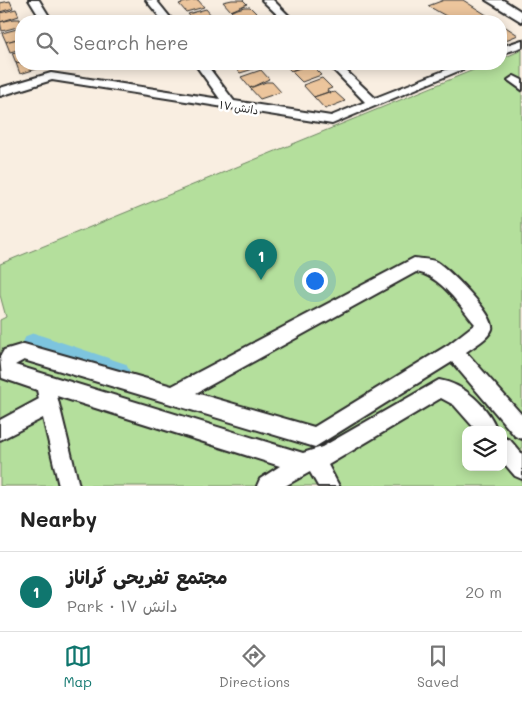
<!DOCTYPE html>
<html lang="en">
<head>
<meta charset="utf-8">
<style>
	:root { --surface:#fff; --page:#f2f2f2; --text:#222; --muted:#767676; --line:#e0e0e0; --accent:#0f766e }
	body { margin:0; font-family:Mali,"Playpen Sans Arabic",sans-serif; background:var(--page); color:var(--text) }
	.controls { position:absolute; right:15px; bottom:15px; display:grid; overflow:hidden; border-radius:10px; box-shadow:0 2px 12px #0003 }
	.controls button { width:45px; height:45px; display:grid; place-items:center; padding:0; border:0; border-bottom:1px solid var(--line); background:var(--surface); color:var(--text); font:25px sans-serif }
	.you { position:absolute; left:314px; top:280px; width:18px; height:18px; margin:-12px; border:4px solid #fff; border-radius:50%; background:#1a73e8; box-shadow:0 0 0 8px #1a73e833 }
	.badge { display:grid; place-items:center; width:32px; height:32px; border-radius:50%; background:var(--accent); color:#fff; font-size:16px; font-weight:700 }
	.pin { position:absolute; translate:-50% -41px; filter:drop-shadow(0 1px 2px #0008) }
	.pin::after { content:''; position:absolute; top:26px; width:18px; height:15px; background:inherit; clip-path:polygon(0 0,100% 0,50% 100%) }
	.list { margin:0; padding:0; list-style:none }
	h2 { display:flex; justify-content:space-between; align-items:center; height:65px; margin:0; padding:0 20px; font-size:21px }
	h2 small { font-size:16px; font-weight:400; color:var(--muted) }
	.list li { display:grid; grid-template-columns:32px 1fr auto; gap:15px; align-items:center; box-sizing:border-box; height:80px; padding:0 20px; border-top:1px solid var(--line) }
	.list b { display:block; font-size:19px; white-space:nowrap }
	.list p { margin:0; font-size:16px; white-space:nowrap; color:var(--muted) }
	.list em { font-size:16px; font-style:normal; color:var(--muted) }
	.icon { flex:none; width:28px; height:28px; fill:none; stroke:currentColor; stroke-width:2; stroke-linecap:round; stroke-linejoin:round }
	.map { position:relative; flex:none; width:522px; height:486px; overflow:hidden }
	.search { position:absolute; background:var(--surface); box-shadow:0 2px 12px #0003; left:15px; right:15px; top:15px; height:55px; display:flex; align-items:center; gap:12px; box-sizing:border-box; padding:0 18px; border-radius:20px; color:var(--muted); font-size:19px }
	.sheet { height:145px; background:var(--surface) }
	nav { display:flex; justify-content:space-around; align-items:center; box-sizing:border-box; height:70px; border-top:1px solid var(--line); background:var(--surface); font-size:14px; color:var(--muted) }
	nav a { display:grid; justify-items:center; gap:2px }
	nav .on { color:var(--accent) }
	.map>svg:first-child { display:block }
</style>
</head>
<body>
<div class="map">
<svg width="522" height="486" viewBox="0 0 522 486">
	<rect width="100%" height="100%" fill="#f9eee1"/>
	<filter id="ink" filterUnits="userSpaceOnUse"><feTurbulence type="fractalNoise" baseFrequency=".02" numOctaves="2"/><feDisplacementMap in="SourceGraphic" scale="10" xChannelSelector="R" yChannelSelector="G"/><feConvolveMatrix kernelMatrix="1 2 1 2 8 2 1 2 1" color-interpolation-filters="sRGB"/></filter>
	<g filter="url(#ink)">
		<!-- green -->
		<path fill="#b4df9c" stroke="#708564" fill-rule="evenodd" d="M 522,50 L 522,486 L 0,486 L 0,320 L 6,317 L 0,295 L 0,264 L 488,64 L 501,64 L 501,59 ZM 466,430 L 503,430 L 503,467 L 466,467 Z"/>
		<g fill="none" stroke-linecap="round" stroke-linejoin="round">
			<!-- canal -->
			<path fill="#7dc4de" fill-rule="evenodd" d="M 34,333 L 126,364 L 130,372 L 126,380 L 118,384 L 26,352 L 22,344 L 26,336 Z"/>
		</g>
		<!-- building -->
		<g fill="#ecc59c" stroke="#2b2b2b">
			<path d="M 193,0 L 198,0 L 204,7 L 186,12 L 179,4 Z"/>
			<path d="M 232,0 L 243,0 L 247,4 L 231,11 L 223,2 Z"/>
			<path d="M 444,0 L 463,0 L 496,21 L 455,21 L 428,6 Z"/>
			<path d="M 10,1 L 13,8 L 0,12 L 0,3 Z"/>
			<path d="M 244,7 L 250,7 L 257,14 L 239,19 L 231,11 Z"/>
			<path d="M 16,9 L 19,16 L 0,22 L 0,13 Z"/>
			<path d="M 206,9 L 212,16 L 201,21 L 194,21 L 188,14 Z"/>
			<path d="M 259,16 L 264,21 L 241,21 Z"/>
			<path d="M 14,19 L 20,19 L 21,26 L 2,31 L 0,22 Z"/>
			<path d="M 501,24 L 518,35 L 501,42 Z"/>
			<path d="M 21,28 L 21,38 L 6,42 L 2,33 Z"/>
			<path d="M 21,38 L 21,49 L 10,52 L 6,42 Z"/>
			<path d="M 21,51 L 21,62 L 16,63 L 12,53 Z"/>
			<path d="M 21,62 L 21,64 L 42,64 L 43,67 L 20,74 L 16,63 Z"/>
			<path d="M 232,64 L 258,64 L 260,67 L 240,73 Z"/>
			<path d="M 284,64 L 307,64 L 291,71 Z"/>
			<path d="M 306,66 L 312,66 L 321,75 L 302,82 L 291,71 Z"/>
			<path d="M 261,70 L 269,79 L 250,88 L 241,77 Z"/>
			<path d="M 322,78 L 332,88 L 327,90 L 328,92 L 314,97 L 303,85 Z"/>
			<path d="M 266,82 L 272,82 L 281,92 L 260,99 L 250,88 Z"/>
			<path d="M 329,92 L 330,93 L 335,92 L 345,101 L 325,109 L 314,97 Z"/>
		</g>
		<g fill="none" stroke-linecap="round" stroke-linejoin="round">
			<!-- street casing -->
			<g stroke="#2b2b2b" stroke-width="4">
				<g id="street">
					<path d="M 29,0 L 39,0 L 52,21 L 42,21 Z"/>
					<path d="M 146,0 L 156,0 L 173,21 L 163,21 Z"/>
					<path d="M 262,0 L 273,0 L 294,21 L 284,21 Z"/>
					<path d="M 522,40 L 522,47 L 501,54 L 501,47 Z"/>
					<path d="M 195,64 L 206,64 L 234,101 L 331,116 L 365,102 L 328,64 L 339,64 L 375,98 L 461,64 L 475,64 L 332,124 L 52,80 L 0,96 L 0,88 L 51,73 L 220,99 Z"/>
					<path d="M 514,76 L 522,80 L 522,90 L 508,80 Z"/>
					<path d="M 414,258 C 421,259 431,259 437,262 C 449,270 496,315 492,329 C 489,338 474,346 466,352 L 522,415 L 522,439 L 515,436 L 452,362 L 315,447 L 24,360 L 15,365 L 303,453 L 322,447 L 439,380 C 464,384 488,406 497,430 L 476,430 L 454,405 L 441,398 L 328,465 L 339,486 L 318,486 L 310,472 L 285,486 L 257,486 L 260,479 L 280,466 L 57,396 L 79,486 L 59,486 L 43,418 L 0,440 L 0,420 L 39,399 L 37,390 L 2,378 L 0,357 L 4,350 L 24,344 L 172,386 ZM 416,272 C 440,275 460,306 475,324 L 448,345 L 314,427 L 196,393 Z"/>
					<path d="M 503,437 L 510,440 L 522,454 L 522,479 L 515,476 L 503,462 Z"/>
				</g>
			</g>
			<!-- secondary casing -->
			<g stroke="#2b2b2b" stroke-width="4">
				<path id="secondary" d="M 486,0 L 503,0 L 522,12 L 522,22 Z"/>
			</g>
			<!-- street -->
			<use href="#street" fill="#fff" fill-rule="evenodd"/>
			<!-- secondary -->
			<use href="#secondary" fill="#fff" fill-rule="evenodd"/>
		</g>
	</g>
	<g text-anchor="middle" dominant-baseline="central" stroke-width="5" stroke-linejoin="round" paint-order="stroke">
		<!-- far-street labels -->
		<g font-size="11" fill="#2b2b2b" stroke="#fff">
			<text transform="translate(239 107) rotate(9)">دانش ۱۷</text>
		</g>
	</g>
</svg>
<div class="controls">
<button><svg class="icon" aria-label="layers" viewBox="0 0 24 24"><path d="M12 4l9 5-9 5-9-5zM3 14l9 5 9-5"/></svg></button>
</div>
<div class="you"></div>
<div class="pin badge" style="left:261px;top:280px">1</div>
<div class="search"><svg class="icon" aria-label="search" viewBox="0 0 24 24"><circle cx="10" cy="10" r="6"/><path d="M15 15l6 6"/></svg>Search here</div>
</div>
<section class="sheet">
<h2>Nearby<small></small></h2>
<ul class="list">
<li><span class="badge">1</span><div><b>مجتمع تفریحی گراناز</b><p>Park · دانش ۱۷</p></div><em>20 m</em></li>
</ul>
</section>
<nav>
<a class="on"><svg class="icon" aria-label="map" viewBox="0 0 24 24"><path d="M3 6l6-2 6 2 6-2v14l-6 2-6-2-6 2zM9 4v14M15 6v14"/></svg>Map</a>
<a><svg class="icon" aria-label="directions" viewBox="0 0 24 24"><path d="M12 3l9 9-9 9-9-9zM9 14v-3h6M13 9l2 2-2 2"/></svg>Directions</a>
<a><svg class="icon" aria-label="saved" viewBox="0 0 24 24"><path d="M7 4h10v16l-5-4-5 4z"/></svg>Saved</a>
</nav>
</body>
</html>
